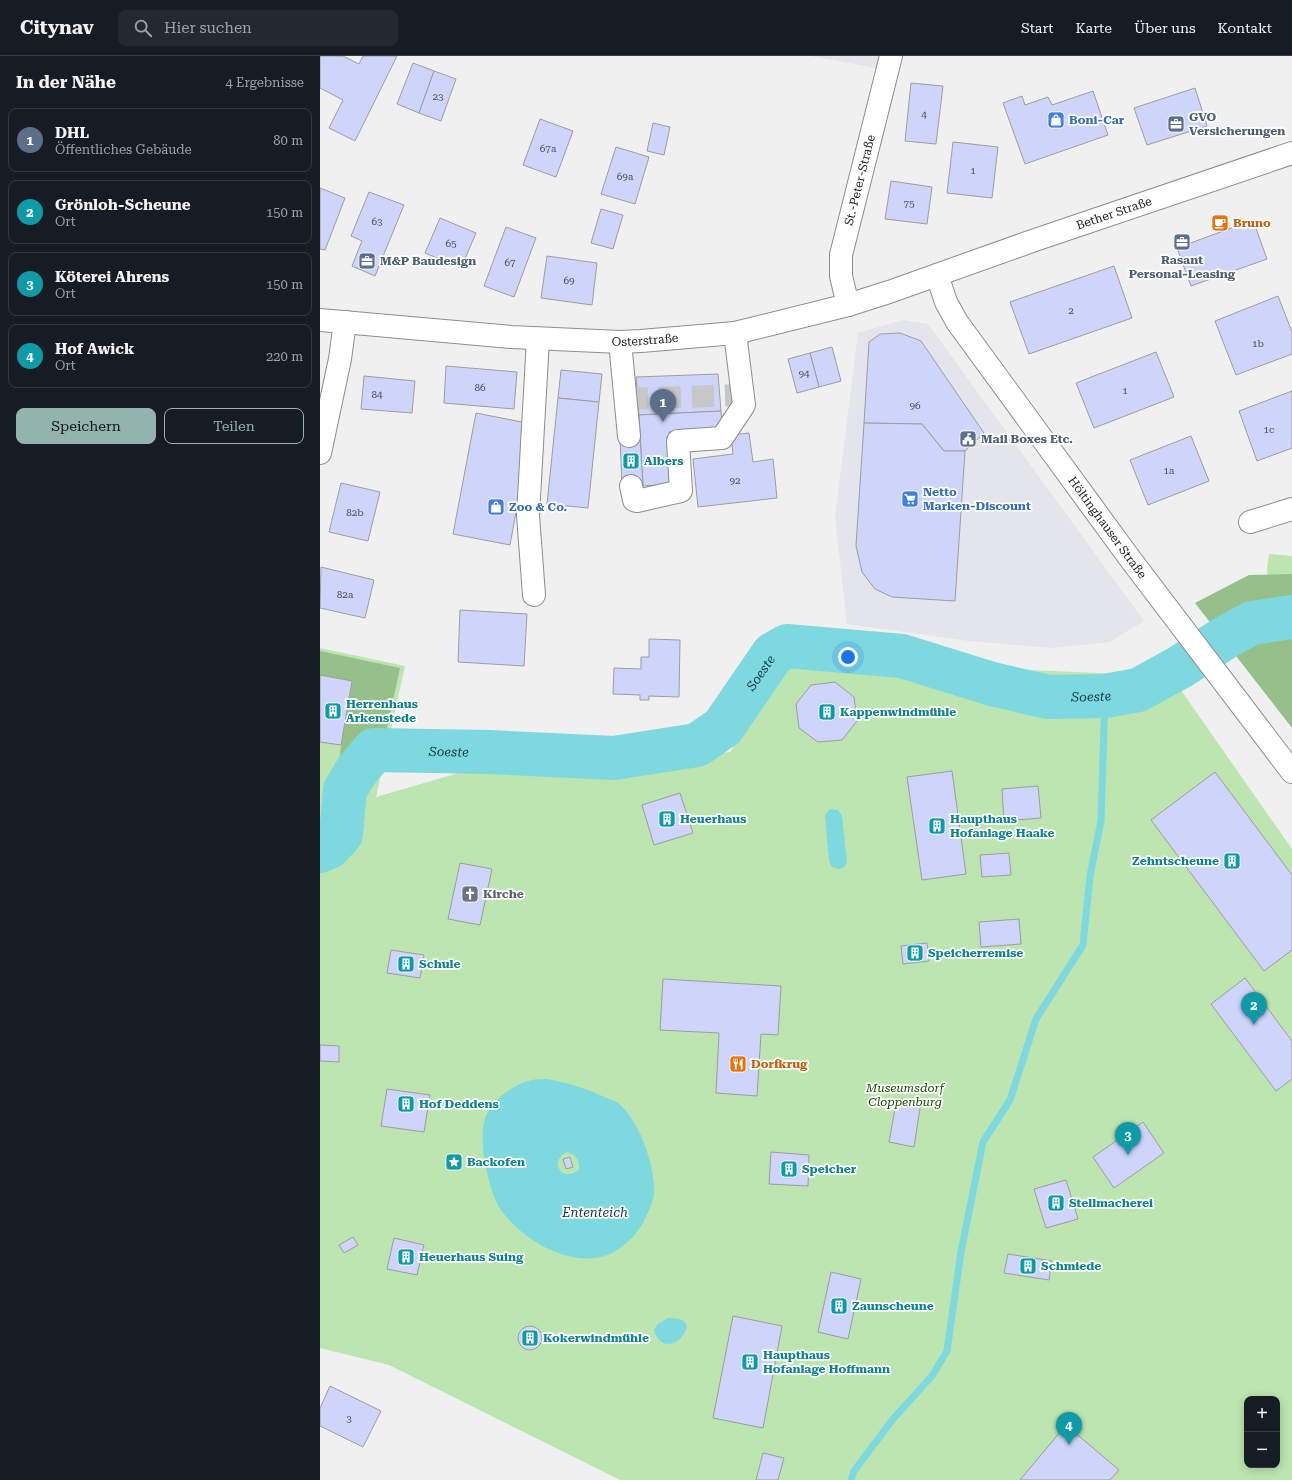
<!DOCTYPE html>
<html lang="de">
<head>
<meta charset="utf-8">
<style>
	:root { --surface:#171b24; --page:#242831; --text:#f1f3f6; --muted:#9ea1a6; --line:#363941; --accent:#93b3ae }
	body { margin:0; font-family:"Roboto Serif",serif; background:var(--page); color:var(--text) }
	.controls { position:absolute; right:12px; bottom:12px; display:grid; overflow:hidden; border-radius:8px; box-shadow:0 2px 10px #0003 }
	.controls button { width:36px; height:36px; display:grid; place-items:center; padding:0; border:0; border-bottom:1px solid var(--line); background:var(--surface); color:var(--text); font:20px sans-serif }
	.you { position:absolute; left:528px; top:601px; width:14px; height:14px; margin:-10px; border:3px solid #fff; border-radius:50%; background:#1a73e8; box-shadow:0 0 0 6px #1a73e833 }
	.badge { display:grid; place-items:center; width:26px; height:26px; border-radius:50%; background:var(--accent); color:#fff; font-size:13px; font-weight:700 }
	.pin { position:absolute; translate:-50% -33px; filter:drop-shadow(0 1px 2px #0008) }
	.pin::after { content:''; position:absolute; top:21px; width:14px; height:12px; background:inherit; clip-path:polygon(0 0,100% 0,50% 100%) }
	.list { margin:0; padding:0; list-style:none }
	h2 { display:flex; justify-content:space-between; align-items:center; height:52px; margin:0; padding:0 16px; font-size:17px }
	h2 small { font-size:13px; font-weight:400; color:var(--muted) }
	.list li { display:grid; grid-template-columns:26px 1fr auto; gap:12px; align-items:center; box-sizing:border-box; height:64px; margin:0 8px 8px; padding:0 8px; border:1px solid var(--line); border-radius:8px }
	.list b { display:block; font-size:15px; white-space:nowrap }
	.list p { margin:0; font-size:13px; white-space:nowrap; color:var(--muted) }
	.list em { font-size:13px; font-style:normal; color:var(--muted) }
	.actions { display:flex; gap:8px; padding:12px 16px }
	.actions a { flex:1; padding:9px 0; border:1px solid var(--accent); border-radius:8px; text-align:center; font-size:14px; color:var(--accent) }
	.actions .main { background:var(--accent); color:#111 }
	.icon { flex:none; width:22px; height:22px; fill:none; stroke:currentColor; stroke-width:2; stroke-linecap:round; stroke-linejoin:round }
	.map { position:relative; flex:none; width:972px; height:1424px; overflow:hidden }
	header { display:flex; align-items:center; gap:24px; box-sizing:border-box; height:56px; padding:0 20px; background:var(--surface); border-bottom:1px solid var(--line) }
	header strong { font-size:19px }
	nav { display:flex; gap:22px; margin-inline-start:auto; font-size:14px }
	.search { width:280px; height:36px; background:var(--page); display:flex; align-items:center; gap:10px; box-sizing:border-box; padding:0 14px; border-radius:8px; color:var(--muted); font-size:15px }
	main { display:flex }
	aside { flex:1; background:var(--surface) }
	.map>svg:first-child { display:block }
</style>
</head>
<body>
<header>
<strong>Citynav</strong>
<div class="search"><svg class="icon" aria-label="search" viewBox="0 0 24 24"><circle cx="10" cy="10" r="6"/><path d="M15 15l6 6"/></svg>Hier suchen</div>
<nav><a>Start</a><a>Karte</a><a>Über uns</a><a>Kontakt</a></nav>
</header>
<main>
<aside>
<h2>In der Nähe<small>4 Ergebnisse</small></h2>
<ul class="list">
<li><span class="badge" style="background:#5c6f8a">1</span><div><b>DHL</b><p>Öffentliches Gebäude</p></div><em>80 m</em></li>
<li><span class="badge" style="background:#0f9aa8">2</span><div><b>Grönloh-Scheune</b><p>Ort</p></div><em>150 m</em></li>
<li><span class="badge" style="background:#0f9aa8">3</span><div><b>Köterei Ahrens</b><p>Ort</p></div><em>150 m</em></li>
<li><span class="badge" style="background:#0f9aa8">4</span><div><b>Hof Awick</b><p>Ort</p></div><em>220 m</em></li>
</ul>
<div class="actions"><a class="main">Speichern</a><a>Teilen</a></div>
</aside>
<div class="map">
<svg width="972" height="1424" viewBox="0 0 972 1424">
	<rect width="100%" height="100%" fill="#f0f0f1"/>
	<!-- built -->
	<g fill="#e3e4ec">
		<path d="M 491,0 L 564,0 L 561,13 Z"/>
		<path d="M 583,264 L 608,268 L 824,565 L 790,586 L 732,592 L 649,585 L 527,568 L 515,461 L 538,277 Z"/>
	</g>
	<!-- green -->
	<g fill="#bce5b0" fill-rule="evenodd">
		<path d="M 949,498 L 972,500 L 972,598 L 951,558 L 947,513 Z"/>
		<path d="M 0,592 L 85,610 L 56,741 L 159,711 L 278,716 L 410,696 L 472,604 L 851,620 L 972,793 L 972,1424 L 300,1424 L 69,1309 L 0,1292 ZM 927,1343 L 957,1343 L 957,1409 L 927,1409 Z"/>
	</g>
	<!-- forest -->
	<g fill="#96c08a">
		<path d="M 972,518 L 972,672 L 875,547 L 929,519 Z"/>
		<path d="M 0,595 L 80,612 L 56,723 L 17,729 L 21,689 L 32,625 L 0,619 Z"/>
	</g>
	<!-- water -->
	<g fill="#7ed8e0" fill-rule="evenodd">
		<path d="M 510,753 L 518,754 L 522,760 L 527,807 L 523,812 L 518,813 L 512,811 L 509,805 L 505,759 Z"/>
		<path d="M 227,1023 C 247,1027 266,1032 284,1041 C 289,1043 294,1044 298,1047 C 319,1063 336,1112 334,1138 C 333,1147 323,1169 317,1176 C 314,1180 310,1184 306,1187 C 270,1223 206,1190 181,1154 C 173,1142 169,1126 166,1112 C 163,1098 160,1071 167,1058 C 174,1043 193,1029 209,1025 C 214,1023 221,1023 227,1023 ZM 247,1096 C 256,1099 259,1103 259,1113 C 244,1128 227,1106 247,1096 Z"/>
		<path d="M 348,1262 C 356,1262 364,1262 367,1270 C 362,1290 340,1296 334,1274 L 338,1268 Z"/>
	</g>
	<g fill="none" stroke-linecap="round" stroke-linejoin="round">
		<!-- stream -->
		<path stroke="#7ed8e0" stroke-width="7" d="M 531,1424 L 534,1415 L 573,1363 L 612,1320 L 627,1295 L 641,1196 L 663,1086 L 690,1044 L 716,963 L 763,889 L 770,820 L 781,765 L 785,640"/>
		<!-- river -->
		<path stroke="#7ed8e0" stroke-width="44" id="s1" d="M 0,795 L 9,791 L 21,778 L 25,734 L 35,717 L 54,694 L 169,696 L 294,702 L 377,689 L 403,671 L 453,598 L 467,590 L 582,600 L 672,628 L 728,641 L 785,640 L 818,634 L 860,611 L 906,581 L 932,567 L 972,561"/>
	</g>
	<!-- building -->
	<g fill="#cfd5fa" stroke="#9d9d9e">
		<path d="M 0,0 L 23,0 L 39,8 L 43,0 L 77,0 L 35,85 L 9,72 L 23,44 L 0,32 Z"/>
		<path d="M 93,7 L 114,15 L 99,57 L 77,48 Z"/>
		<path d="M 114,15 L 136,23 L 121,65 L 99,57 Z"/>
		<path d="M 591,27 L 623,30 L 616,88 L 585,85 Z"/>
		<path d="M 875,32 L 887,70 L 827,89 L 814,52 Z"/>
		<path d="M 773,35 L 788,79 L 705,108 L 683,47 L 702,40 L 705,49 L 728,41 L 732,49 Z"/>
		<path d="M 220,63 L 253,75 L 236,121 L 203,109 Z"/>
		<path d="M 333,67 L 350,71 L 344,99 L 327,95 Z"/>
		<path d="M 633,86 L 678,91 L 672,142 L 627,137 Z"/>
		<path d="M 296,91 L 329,101 L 315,148 L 281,138 Z"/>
		<path d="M 571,125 L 612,131 L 607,168 L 565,163 Z"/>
		<path d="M 0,132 L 25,142 L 5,194 L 0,193 Z"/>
		<path d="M 49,136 L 84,149 L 55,220 L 32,210 L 42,185 L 31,180 Z"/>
		<path d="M 281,153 L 303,159 L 293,193 L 271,187 Z"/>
		<path d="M 120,162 L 156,177 L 141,212 L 105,197 Z"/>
		<path d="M 933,164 L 947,203 L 871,230 L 857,192 Z"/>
		<path d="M 186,171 L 216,182 L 194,241 L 164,230 Z"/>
		<path d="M 227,200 L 277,207 L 272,249 L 221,242 Z"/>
		<path d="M 794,210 L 812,262 L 709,298 L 690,246 Z"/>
		<path d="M 958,240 L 972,276 L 972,298 L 916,319 L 895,265 Z"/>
		<path d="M 580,277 L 601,285 L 664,377 L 645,395 L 624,395 L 602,368 L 544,367 L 549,286 L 560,278 Z"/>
		<path d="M 512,291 L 521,325 L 499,331 L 490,297 Z"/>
		<path d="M 836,296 L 854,341 L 774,372 L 756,327 Z"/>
		<path d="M 490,297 L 499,331 L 477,337 L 468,303 Z"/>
		<path d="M 126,310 L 197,316 L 194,353 L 124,347 Z"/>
		<path d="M 241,314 L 282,318 L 279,346 L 238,342 Z"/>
		<path d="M 398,318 L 401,355 L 319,359 L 316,321 Z"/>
		<path d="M 44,320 L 95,325 L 92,357 L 41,353 Z"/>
		<path d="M 972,335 L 972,392 L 937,405 L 919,355 Z"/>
		<path d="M 238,342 L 279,346 L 268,452 L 227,448 Z"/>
		<path d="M 401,355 L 402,373 L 349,376 L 352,428 L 323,430 L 319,359 Z"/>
		<path d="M 156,357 L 212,368 L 190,489 L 133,478 Z"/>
		<path d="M 544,367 L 602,368 L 624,395 L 645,395 L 635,545 L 572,541 L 555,533 L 542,516 L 536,490 Z"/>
		<path d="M 429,377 L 433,406 L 453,403 L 457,442 L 378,451 L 373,403 L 413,398 L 411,379 Z"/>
		<path d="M 320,380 L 323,430 L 302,431 L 300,381 Z"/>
		<path d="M 871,380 L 889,425 L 828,449 L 810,404 Z"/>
		<path d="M 21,427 L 60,436 L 48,485 L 9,476 Z"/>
		<path d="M 1,511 L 54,524 L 45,562 L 0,552 Z"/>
		<path d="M 140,554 L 207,558 L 204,610 L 138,606 Z"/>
		<path d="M 329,583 L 360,584 L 359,641 L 329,640 L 329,644 L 320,644 L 320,639 L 293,638 L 294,612 L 321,613 L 321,601 L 329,601 Z"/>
		<path d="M 0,619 L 32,625 L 21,689 L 0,686 Z"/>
		<path d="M 515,626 L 534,641 L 537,665 L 522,684 L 498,686 L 479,672 L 476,648 L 491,629 Z"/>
		<path d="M 632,715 L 646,818 L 602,824 L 587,721 Z"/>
		<path d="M 895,716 L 972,819 L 972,894 L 944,915 L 831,764 Z"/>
		<path d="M 718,730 L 721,762 L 684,765 L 682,733 Z"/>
		<path d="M 360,737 L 373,777 L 334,789 L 322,749 Z"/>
		<path d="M 689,797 L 691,819 L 662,821 L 660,799 Z"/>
		<path d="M 140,807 L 172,813 L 160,869 L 128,863 Z"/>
		<path d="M 699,863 L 701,888 L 661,891 L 659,866 Z"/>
		<path d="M 607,887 L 609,905 L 583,908 L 581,890 Z"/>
		<path d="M 71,894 L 104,899 L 100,922 L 67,917 Z"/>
		<path d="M 925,922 L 972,985 L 972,1023 L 956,1035 L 891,948 Z"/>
		<path d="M 343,923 L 461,930 L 458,979 L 441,978 L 437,1040 L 396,1037 L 399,977 L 340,974 Z"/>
		<path d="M 0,989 L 19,990 L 19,1006 L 0,1005 Z"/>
		<path d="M 67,1033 L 110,1039 L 104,1076 L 61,1070 Z"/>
		<path d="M 577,1042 L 601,1046 L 594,1091 L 569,1086 Z"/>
		<path d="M 823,1066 L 844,1097 L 794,1132 L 773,1101 Z"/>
		<path d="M 451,1096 L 489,1099 L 488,1130 L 449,1128 Z"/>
		<path d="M 250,1101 L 253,1111 L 246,1113 L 243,1103 Z"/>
		<path d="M 746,1124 L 758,1163 L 726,1172 L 714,1133 Z"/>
		<path d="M 33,1181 L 38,1189 L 24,1197 L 19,1189 Z"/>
		<path d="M 74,1182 L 104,1189 L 97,1219 L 67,1213 Z"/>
		<path d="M 688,1198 L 732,1205 L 729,1224 L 684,1217 Z"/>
		<path d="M 511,1216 L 541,1223 L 528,1283 L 498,1276 Z"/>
		<path d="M 413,1260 L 462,1270 L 443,1372 L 393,1362 Z"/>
		<circle cx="210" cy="1282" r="12"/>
		<path d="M 10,1330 L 61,1355 L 43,1391 L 0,1370 L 0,1352 Z"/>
		<path d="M 746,1369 L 799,1414 L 790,1424 L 700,1424 Z"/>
		<path d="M 443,1397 L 464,1402 L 458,1424 L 436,1424 Z"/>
	</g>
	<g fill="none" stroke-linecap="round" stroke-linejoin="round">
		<!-- minor-tunnel -->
		<path stroke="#c7c7c7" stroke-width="22" stroke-dasharray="22 11" stroke-linecap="butt" d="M 306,343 L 423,339"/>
		<!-- minor casing -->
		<g stroke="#8d8d8e" stroke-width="24">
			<g id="minor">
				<path id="s2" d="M 617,219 L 626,246 L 637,266 L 808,500 L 972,716"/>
				<path id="s3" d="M 528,249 L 521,220 L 521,199 L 571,0"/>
				<path id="s4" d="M 0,264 L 191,281 L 300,286 L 321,285 L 415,277 L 528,249 L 569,236 L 715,184 L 972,97"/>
				<path d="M 300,286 L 309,380"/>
				<path d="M 0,397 L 20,303 L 25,266"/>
				<path d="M 311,430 L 314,444 L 317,445 L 361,435 L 358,385 L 402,382 L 424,349 L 415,277"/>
				<path d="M 930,466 L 972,453"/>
				<path d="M 214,539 L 208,459 L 218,283"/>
			</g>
		</g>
		<!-- minor -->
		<use href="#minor" stroke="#fff" stroke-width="22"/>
	</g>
	<!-- icons -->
	<defs>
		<g id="shop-square" transform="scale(0.9)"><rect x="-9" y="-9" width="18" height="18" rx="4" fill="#3f7fe0" stroke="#fff"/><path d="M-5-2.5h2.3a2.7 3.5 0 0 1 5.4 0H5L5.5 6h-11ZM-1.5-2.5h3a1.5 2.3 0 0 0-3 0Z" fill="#fff"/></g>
		<g id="office-square" transform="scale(0.9)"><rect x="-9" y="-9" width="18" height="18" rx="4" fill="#5c6f8a" stroke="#fff"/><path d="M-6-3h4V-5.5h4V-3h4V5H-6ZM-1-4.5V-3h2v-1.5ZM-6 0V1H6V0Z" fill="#fff"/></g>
		<g id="cafe-square" transform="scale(0.9)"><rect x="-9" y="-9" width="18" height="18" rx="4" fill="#e8710a" stroke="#fff"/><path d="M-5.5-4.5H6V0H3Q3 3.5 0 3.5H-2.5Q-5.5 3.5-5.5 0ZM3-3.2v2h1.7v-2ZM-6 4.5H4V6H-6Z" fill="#fff"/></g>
		<g id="civic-square" transform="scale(0.9)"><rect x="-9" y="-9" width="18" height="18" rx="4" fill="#5c6f8a" stroke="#fff"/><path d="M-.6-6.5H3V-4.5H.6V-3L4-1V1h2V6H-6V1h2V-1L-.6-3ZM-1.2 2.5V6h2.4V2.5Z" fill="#fff"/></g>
		<g id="building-square" transform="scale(0.9)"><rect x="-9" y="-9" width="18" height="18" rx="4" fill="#0f9aa8" stroke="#fff"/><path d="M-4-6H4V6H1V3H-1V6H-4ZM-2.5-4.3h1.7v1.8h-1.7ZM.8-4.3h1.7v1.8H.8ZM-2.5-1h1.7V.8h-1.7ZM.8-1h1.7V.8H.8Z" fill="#fff"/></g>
		<g id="supermarket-square" transform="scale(0.9)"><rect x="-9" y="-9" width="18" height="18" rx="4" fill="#3f7fe0" stroke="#fff"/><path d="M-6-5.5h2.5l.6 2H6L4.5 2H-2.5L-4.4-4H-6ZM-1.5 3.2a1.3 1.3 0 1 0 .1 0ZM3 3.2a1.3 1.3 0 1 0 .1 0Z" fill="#fff"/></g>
		<g id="church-square" transform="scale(0.9)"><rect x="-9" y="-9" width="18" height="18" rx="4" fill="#6b7280" stroke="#fff"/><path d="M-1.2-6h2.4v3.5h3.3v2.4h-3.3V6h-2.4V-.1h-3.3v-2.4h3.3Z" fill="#fff"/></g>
		<g id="restaurant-square" transform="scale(0.9)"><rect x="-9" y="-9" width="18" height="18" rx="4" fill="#e8710a" stroke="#fff"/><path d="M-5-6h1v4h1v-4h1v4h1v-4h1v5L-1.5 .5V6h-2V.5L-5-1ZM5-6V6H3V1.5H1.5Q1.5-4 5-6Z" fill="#fff"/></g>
		<g id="sight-square" transform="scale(0.9)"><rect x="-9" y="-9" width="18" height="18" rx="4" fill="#0f9aa8" stroke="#fff"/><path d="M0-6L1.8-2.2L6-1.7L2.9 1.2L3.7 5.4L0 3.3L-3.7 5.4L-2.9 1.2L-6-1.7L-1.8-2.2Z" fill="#fff"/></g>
	</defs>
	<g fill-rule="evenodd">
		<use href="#shop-square" x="736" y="64"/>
		<use href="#office-square" x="856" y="68"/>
		<use href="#cafe-square" x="900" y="167"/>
		<use href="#office-square" x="862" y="186"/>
		<use href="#office-square" x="47" y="205"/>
		<use href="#civic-square" x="648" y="383"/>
		<use href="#building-square" x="311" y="405"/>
		<use href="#supermarket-square" x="590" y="443"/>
		<use href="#shop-square" x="176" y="451"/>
		<use href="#building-square" x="13" y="655"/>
		<use href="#building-square" x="507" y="656"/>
		<use href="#building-square" x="347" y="763"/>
		<use href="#building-square" x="617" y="770"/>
		<use href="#building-square" x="912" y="805"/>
		<use href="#church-square" x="150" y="838"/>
		<use href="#building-square" x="595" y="897"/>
		<use href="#building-square" x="86" y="908"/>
		<use href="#restaurant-square" x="418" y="1008"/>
		<use href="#building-square" x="86" y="1048"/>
		<use href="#sight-square" x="134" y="1106"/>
		<use href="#building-square" x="469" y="1113"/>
		<use href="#building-square" x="736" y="1147"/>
		<use href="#building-square" x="86" y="1201"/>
		<use href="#building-square" x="708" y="1210"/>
		<use href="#building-square" x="519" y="1250"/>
		<use href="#building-square" x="210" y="1282"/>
		<use href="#building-square" x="430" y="1306"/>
	</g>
	<g text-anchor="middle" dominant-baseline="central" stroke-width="3.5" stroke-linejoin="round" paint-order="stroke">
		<!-- number labels -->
		<g font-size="10" fill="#4c4e57">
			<text x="118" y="40">23</text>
			<text x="604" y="58">4</text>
			<text x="228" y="92">67a</text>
			<text x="653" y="114">1</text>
			<text x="305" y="120">69a</text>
			<text x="589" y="147">75</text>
			<text x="57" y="165">63</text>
			<text x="131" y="187">65</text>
			<text x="190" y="206">67</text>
			<text x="249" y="224">69</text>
			<text x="751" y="254">2</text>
			<text x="938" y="287">1b</text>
			<text x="484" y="317">94</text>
			<text x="160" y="331">86</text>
			<text x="805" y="334">1</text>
			<text x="57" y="338">84</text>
			<text x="595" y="349">96</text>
			<text x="949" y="373">1c</text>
			<text x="849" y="414">1a</text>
			<text x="415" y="424">92</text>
			<text x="35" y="456">82b</text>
			<text x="25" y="538">82a</text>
			<text x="29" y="1362">3</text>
		</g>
		<!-- service labels -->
		<g font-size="12" font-weight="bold" fill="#4e5e75" stroke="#fff" text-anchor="start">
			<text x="869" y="61">GVO<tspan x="869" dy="14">Versicherungen</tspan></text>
			<text x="862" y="204" text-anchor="middle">Rasant<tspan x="862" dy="14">Personal-Leasing</tspan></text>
			<text x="60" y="205">M&amp;P Baudesign</text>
			<text x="661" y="383">Mail Boxes Etc.</text>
		</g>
		<!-- shop labels -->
		<g font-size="12" font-weight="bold" fill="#366cbe" stroke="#fff" text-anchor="start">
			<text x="749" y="64">Boni-Car</text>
			<text x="603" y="436">Netto<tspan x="603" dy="14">Marken-Discount</tspan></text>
			<text x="189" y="451">Zoo &amp; Co.</text>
		</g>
		<!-- street labels -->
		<g font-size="12" fill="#212121" stroke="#fff">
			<text stroke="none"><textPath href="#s3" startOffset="128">St.-Peter-Straße</textPath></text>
			<text stroke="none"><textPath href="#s4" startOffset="814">Bether Straße</textPath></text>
			<text stroke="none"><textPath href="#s4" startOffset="326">Osterstraße</textPath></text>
			<text stroke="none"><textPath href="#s2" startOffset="306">Höltinghauser Straße</textPath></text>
		</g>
		<!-- food labels -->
		<g font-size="12" font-weight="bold" fill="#c56008" stroke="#fff" text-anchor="start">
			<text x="913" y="167">Bruno</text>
			<text x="431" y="1008">Dorfkrug</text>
		</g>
		<!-- culture labels -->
		<g font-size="12" font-weight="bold" fill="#0d838f" stroke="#fff" text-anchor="start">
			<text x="324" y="405">Albers</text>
			<text x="26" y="648">Herrenhaus<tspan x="26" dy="14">Arkenstede</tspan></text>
			<text x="520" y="656">Kappenwindmühle</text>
			<text x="360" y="763">Heuerhaus</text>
			<text x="630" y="763">Haupthaus<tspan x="630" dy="14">Hofanlage Haake</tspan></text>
			<text x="899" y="805" text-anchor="end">Zehntscheune</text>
			<text x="608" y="897">Speicherremise</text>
			<text x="99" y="908">Schule</text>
			<text x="99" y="1048">Hof Deddens</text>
			<text x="147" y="1106">Backofen</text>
			<text x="482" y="1113">Speicher</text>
			<text x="749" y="1147">Stellmacherei</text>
			<text x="99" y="1201">Heuerhaus Suing</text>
			<text x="721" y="1210">Schmiede</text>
			<text x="532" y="1250">Zaunscheune</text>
			<text x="223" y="1282">Kokerwindmühle</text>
			<text x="443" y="1299">Haupthaus<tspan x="443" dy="14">Hofanlage Hoffmann</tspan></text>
		</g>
		<!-- worship labels -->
		<g font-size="12" font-weight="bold" fill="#5b616d" stroke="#fff" text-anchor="start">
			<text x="163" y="838">Kirche</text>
		</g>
		<!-- park labels -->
		<g font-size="12" font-style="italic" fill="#174c00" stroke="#fff">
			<text x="585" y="1032">Museumsdorf<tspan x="585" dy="14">Cloppenburg</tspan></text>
		</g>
		<!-- water labels -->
		<g font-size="13" font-style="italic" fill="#0f3b3e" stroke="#fff">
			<text stroke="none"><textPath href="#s1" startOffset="543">Soeste</textPath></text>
			<text stroke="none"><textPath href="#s1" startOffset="892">Soeste</textPath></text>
			<text stroke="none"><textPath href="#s1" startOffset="196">Soeste</textPath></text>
			<text x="275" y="1156">Ententeich</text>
		</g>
	</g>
</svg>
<div class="controls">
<button>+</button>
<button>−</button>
</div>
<div class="you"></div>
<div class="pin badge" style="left:343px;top:366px;background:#5c6f8a">1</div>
<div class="pin badge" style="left:934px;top:969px;background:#0f9aa8">2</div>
<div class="pin badge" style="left:808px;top:1099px;background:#0f9aa8">3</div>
<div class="pin badge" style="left:749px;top:1389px;background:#0f9aa8">4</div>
</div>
</main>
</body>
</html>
